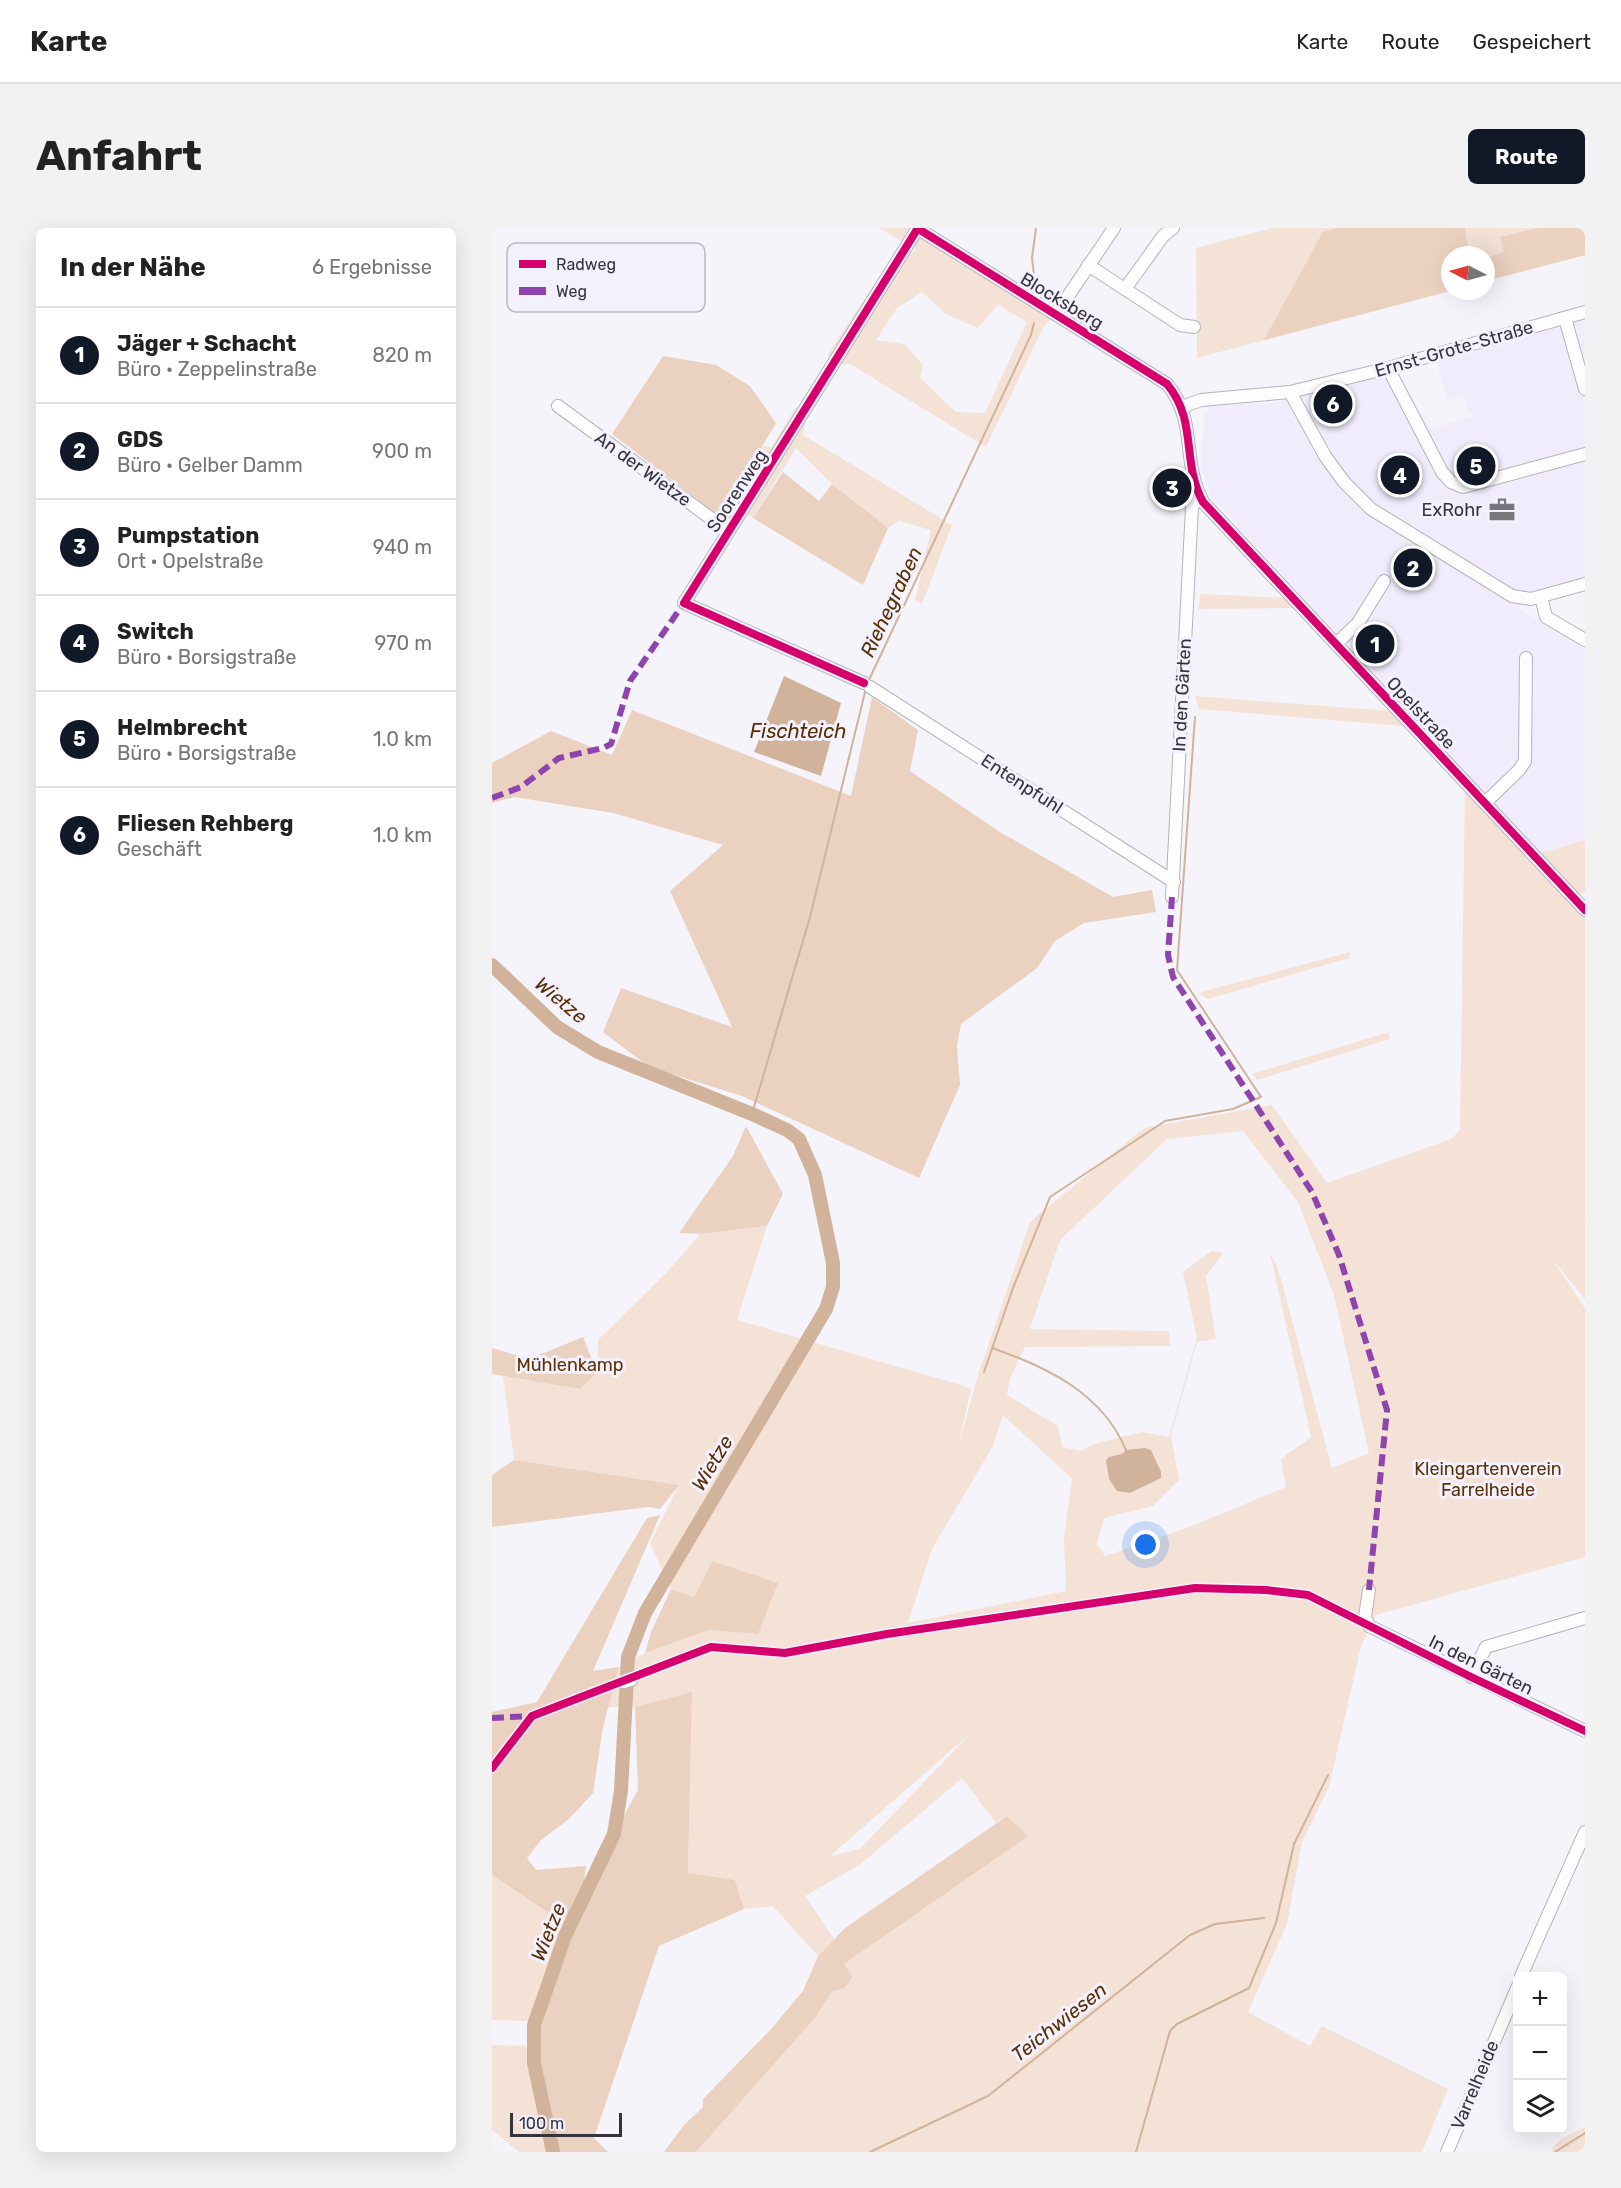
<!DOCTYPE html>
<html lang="de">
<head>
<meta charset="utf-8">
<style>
	:root { --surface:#fff; --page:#f2f2f2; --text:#222; --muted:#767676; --line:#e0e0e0; --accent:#111827 }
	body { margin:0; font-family:Rubik,sans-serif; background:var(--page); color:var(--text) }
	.controls { position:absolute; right:18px; bottom:18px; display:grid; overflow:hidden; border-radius:9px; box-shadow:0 6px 24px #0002 }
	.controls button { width:54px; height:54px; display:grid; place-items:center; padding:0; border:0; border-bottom:2px solid var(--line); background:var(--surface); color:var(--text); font:30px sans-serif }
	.compass { position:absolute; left:949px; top:18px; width:54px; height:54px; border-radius:50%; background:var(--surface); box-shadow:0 6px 24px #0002; rotate:276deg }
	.scale { position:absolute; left:18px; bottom:15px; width:112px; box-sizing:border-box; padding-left:6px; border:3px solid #36343a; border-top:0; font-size:16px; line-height:21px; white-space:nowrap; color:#36343a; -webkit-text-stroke:4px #f4f1fe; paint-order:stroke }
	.you { position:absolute; left:654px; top:1317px; width:21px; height:21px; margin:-15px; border:4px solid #fff; border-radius:50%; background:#1a73e8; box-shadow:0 0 0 9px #1a73e833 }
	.badge { display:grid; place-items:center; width:39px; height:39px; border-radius:50%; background:var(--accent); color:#fff; font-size:20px; font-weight:700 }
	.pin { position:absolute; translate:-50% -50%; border:3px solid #fff; box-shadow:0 2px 6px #0006 }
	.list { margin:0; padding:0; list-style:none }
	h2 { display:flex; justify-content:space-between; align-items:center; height:78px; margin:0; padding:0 24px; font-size:26px }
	h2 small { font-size:20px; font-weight:400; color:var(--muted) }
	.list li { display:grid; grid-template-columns:39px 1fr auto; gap:18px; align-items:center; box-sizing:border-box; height:96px; padding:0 24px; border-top:2px solid var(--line) }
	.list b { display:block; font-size:22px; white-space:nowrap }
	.list p { margin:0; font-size:20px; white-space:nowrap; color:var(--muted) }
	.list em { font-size:20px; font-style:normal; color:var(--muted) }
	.icon { flex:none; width:33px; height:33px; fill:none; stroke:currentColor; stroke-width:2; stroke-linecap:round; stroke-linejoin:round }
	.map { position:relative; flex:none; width:1093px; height:1924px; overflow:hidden; border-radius:9px }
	header { display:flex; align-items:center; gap:36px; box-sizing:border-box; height:84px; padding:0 30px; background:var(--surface); border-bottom:2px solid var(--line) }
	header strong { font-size:28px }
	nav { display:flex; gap:33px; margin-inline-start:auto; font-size:21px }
	.intro { display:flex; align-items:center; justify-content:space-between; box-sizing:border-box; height:144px; padding:0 36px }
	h1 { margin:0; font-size:42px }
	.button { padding:15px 27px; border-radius:9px; background:var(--accent); color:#fff; font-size:21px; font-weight:700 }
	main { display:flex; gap:36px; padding:0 36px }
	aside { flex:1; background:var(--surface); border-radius:9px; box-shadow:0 6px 24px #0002 }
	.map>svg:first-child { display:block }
</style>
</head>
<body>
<header>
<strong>Karte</strong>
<nav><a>Karte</a><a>Route</a><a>Gespeichert</a></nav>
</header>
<div class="intro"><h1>Anfahrt</h1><a class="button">Route</a></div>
<main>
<aside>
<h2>In der Nähe<small>6 Ergebnisse</small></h2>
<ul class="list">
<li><span class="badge">1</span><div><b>Jäger + Schacht</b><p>Büro · Zeppelinstraße</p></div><em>820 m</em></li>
<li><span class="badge">2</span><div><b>GDS</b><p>Büro · Gelber Damm</p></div><em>900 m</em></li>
<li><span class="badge">3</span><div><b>Pumpstation</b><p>Ort · Opelstraße</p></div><em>940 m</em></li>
<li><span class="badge">4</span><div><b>Switch</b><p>Büro · Borsigstraße</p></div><em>970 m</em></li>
<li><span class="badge">5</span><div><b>Helmbrecht</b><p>Büro · Borsigstraße</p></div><em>1.0 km</em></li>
<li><span class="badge">6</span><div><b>Fliesen Rehberg</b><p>Geschäft</p></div><em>1.0 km</em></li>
</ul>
</aside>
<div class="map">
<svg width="1093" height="1924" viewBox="0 0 1093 1924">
	<rect width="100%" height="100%" fill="#f5f4fb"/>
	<!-- built -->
	<path fill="#f0ecfc" d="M 1093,89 L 1093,349 L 1032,365 L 1028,381 L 1093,421 L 1093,612 L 1049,625 L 738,290 L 719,266 L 709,240 L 712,188 L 717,178 L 780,175 L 914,140 L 908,146 L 909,156 L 939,201 L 981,189 L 980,185 L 977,185 L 972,167 L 955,172 L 945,135 L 941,132 L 1011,116 L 1026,108 Z"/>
	<!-- green -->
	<g fill="#f4e2d7" fill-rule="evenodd">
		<path d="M 387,0 L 425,0 L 564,86 L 552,98 L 494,219 L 358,136 L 335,137 L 337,124 L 396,36 L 425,22 ZM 430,64 L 454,86 L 486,100 L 506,77 L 535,94 L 493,185 L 464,184 L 428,150 L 431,137 L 412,116 L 384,112 L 405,80 Z"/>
		<path d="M 780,0 L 1093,0 L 1093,27 L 994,53 L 994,27 L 958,27 L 958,63 L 705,130 L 704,20 Z"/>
		<path d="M 317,179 L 311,207 L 460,297 L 430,376 L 423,372 L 439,302 L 407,293 L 396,300 L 340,256 L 304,220 L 261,290 L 250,282 L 236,303 L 228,289 L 271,218 L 280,219 L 303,180 Z"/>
		<path d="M 709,366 L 796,370 L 804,380 L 706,381 Z"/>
		<path d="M 703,468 L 898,483 L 911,498 L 707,481 Z"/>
		<path d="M 973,560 L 1093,689 L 1093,989 L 1089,991 L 1093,990 L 1093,1071 L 1061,1032 L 1093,1080 L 1093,1329 L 884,1387 L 869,1418 L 837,1559 L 810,1614 L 795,1696 L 756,1784 L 818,1818 L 830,1798 L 956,1861 L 930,1924 L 204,1924 L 323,1790 L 340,1763 L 349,1762 L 352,1736 L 515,1588 L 504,1595 L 470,1550 L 369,1636 L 313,1668 L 342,1711 L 326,1728 L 281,1678 L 252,1681 L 243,1652 L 196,1645 L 200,1465 L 143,1479 L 116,1479 L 127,1439 L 153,1425 L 217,1402 L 266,1406 L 202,1369 L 179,1361 L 158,1315 L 187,1257 L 22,1232 L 11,1148 L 88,1161 L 105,1143 L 106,1112 L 177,1042 L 208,1006 L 275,998 L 245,1092 L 479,1160 L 467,1217 L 485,1150 L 538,994 L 652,900 L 780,877 L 835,955 L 959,911 L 968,902 ZM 751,903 L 806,974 L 842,1067 L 877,1225 L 840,1240 L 786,1040 L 778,1025 L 819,1209 L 789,1231 L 794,1259 L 700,1298 L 613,1328 L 605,1316 L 612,1290 L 661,1278 L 687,1252 L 679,1207 L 705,1114 L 724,1111 L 714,1048 L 731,1025 L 720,1023 L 691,1044 L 705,1110 L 677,1209 L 650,1204 L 601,1216 L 589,1223 L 570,1219 L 566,1198 L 515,1167 L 518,1150 L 533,1119 L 678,1118 L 677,1103 L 538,1101 L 568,1012 L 675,911 ZM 511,1187 L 580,1251 L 572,1309 L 574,1363 L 416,1395 L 440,1321 L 501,1218 ZM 479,1505 L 368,1621 L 338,1628 Z"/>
		<path d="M 1093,612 L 1093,664 L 1087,666 L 1049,625 Z"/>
		<path d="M 858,724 L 857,730 L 716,771 L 706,765 Z"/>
		<path d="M 897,804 L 898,811 L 765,852 L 760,846 Z"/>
		<path d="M 0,1647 L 55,1684 L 73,1689 L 40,1793 L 0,1792 Z"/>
		<path d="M 0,1817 L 39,1818 L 58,1924 L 27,1924 L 0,1902 Z"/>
		<path d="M 1093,1899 L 1093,1917 L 1088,1924 L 1061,1924 L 1060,1920 L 1070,1910 Z"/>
	</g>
	<!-- forest -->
	<g fill="#ebd1c0">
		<path d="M 847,0 L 973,0 L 977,27 L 958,27 L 958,63 L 772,112 L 831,4 Z"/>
		<path d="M 1046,0 L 1093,0 L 1093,27 L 994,53 L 994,30 L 1012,24 L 1008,9 Z"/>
		<path d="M 171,128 L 224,137 L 258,158 L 284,195 L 228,289 L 120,206 Z"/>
		<path d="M 291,244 L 327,273 L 340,256 L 396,300 L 371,357 L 261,290 Z"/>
		<path d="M 380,469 L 426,502 L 418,543 L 508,604 L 621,669 L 660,662 L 664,684 L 592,695 L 563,713 L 545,740 L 469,796 L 465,818 L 468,857 L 427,950 L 250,868 L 157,839 L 111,804 L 129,760 L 240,799 L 178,663 L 231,617 L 121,585 L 22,569 L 0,575 L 0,535 L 59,503 L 120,527 L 140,482 L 359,568 Z"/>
		<path d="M 254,898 L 291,966 L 275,998 L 208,1006 L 187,1005 L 241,928 Z"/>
		<path d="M 91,1109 L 105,1144 L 88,1161 L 0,1146 L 0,1120 L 37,1131 Z"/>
		<path d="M 22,1232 L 187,1257 L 168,1281 L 156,1279 L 0,1299 L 0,1247 Z"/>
		<path d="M 168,1287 L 101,1443 L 127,1439 L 111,1499 L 101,1565 L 77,1591 L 49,1612 L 35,1630 L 44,1642 L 94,1638 L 91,1662 L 146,1562 L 143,1479 L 200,1464 L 196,1645 L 243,1652 L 252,1681 L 167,1718 L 102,1910 L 116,1924 L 58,1924 L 38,1816 L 45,1798 L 40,1793 L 73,1689 L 55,1684 L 0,1647 L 0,1484 L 45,1474 L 155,1290 Z"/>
		<path d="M 220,1333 L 286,1355 L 266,1406 L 217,1402 L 153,1425 L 159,1404 L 179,1361 L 202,1369 Z"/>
		<path d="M 515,1588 L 536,1608 L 352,1736 L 360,1748 C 356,1758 351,1762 340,1763 L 323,1790 L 204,1924 L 172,1924 L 192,1897 L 211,1879 L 211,1871 L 280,1800 L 311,1763 L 326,1728 L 353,1700 Z"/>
	</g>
	<!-- water -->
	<g fill="#d1b29a">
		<path d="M 292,448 L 349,475 L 329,548 L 262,524 Z"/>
		<path d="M 653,1220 L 659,1222 L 669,1244 L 669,1250 L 638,1265 L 625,1263 L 617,1251 L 614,1232 L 617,1229 L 630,1226 L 634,1222 Z"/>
	</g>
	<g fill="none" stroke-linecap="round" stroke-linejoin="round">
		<!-- stream -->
		<g stroke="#d1b29a" stroke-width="2">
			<path d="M 544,0 L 540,30 L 544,65"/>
			<path d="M 376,454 L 539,107 L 542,95"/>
			<path d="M 260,886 L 318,689 L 374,460"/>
			<path d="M 500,1120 C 555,1139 610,1165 634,1222"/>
			<path d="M 492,1144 L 521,1060 L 558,969 L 673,893 L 741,881 L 769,869 L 685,742 L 703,489"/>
			<path d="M 378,1924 L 496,1868 L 698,1707 L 723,1696 L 772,1690"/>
			<path d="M 644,1924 L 678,1803 L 685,1796 L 757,1760 L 784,1695 L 802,1616 L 836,1547"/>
			<path d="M 1063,1924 L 1093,1905"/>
		</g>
		<!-- river -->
		<path stroke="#d1b29a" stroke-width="14" d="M 0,737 L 65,799 L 106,824 L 260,886 L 295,902 L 307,911 L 323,947 L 341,1035 L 341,1059 L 334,1081 L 153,1385 L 136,1429 L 129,1563 L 122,1606 L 73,1708 L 42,1797 L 42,1835 L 61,1924"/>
		<!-- minor casing -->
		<g stroke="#b4b3b8" stroke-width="14">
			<g id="minor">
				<path d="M 425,0 L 675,156 C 706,193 689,234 711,274 L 1093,682"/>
				<path d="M 596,37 L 688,97 L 702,99"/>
				<path d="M 633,61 L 671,8 L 681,0"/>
				<path d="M 564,86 L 622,0"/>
				<path d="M 1073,90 L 1093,161"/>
				<path d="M 896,140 L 950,244 L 959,254 L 971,259 L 1093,226"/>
				<path d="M 798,164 L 833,228 L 852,254 L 879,281 L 1020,368 L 1039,371 L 1093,356"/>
				<path d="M 66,178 L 236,303"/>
				<path d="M 690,179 L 709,172 L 798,164 L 896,140 L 1093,84"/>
				<path d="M 1049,369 L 1054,389 L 1093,412"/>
				<path d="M 844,416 L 866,395 L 892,353"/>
				<path d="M 372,455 L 192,375 L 426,0"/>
				<path d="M 378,459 L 682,654"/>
				<path d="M 993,575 L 1027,542 L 1033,533 L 1034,430"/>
				<path d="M 680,669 L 700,279 L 708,267"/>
				<path d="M 877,1362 L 873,1389 L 877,1398 L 1093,1503"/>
				<path d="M 979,1449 L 994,1419 L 1093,1390"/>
				<path d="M 132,1454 L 139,1452"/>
				<path d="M 1029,1748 L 1093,1604"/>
				<path d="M 955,1924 L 1026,1758"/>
			</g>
		</g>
		<!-- minor -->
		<use href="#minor" stroke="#fefdfe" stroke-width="12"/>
		<!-- quiet -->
		<g stroke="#8e44ad" stroke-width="6" stroke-dasharray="12 6" stroke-linecap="butt">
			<path d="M 0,570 L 29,559 L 67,530 L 111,520 L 119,516 L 138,453 L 192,375"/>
			<path d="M 680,669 L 676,727 L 681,749 L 820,964 L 847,1027 L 895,1182 L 877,1362"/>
			<path d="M 0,1490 L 40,1488"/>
		</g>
		<!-- cycleway casing -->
		<g stroke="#f4f1fe" stroke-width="11">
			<g id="cycleway">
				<path d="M 425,0 L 675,156 C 706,193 689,234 711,274 L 1093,682"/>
				<path d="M 372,455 L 192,375 L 426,0"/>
				<path d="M 0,1540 L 40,1488 L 219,1419 L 293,1425 L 395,1406 L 703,1360 L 774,1362 L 816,1367 L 979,1449 L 1093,1503"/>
			</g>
		</g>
		<!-- cycleway -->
		<use href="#cycleway" stroke="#d6006c" stroke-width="8"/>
	</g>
	<!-- icons -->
	<defs>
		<g id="office-bare" transform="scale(2.07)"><path d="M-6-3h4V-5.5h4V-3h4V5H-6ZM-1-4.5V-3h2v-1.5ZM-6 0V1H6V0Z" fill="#79777e" stroke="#f4f1fe" stroke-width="2.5" paint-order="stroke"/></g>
	</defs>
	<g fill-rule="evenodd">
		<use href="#office-bare" x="1010" y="282"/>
	</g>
	<g text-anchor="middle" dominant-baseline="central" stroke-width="6" stroke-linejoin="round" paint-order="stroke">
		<!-- street labels -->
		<g font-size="18" fill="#36343a" stroke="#f4f1fe">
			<text transform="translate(570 73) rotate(31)">Blocksberg</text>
			<text transform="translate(962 121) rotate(-16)">Ernst-Grote-Straße</text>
			<text transform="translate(151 241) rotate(36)">An der Wietze</text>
			<text transform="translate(245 263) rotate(-57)">Soorenweg</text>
			<text transform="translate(690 467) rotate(-87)">In den Gärten</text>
			<text transform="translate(929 485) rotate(47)">Opelstraße</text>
			<text transform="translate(530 556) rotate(33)">Entenpfuhl</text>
			<text transform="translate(989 1437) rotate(26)">In den Gärten</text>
			<text transform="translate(983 1857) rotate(-67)">Varrelheide</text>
		</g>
		<!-- poi labels -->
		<g font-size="18" fill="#36343a" stroke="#f4f1fe" text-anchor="end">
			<text x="990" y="282">ExRohr</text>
		</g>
		<!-- park labels -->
		<g font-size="18" fill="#5c3204" stroke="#f4f1fe">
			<text x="78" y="1137">Mühlenkamp</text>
			<text x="996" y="1241">Kleingartenverein<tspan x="996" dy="21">Farrelheide</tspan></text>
		</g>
		<!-- water labels -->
		<g font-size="20" font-style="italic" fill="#582f00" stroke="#f4f1fe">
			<text transform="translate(399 374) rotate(-65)">Riehegraben</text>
			<text x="306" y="503">Fischteich</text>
			<text transform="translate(69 772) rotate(40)">Wietze</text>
			<text transform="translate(220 1235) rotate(-59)">Wietze</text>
			<text transform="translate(56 1704) rotate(-68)">Wietze</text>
			<text transform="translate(567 1794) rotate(-38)">Teichwiesen</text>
		</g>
	</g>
	<!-- legend -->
	<rect x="15" y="15" width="198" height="69" rx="9" fill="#f4f1fe" stroke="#bbb8c3" stroke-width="1.5"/>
	<rect x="27" y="32" width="27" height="8" fill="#d6006c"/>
	<rect x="27" y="59" width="27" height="8" fill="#8e44ad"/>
	<g font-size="16" fill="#36343a">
		<text x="64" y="42">Radweg</text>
		<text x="64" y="69">Weg</text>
	</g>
</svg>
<div class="controls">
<button>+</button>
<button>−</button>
<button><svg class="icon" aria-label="layers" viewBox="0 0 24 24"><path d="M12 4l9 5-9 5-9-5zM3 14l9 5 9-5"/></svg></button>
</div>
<svg class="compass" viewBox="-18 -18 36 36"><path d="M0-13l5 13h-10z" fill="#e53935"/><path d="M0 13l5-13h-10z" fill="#767676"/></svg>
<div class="scale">100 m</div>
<div class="you"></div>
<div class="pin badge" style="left:883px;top:416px">1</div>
<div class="pin badge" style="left:921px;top:340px">2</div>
<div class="pin badge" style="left:680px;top:260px">3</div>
<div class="pin badge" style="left:908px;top:247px">4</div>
<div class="pin badge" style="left:984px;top:238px">5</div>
<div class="pin badge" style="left:841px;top:176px">6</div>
</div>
</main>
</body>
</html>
